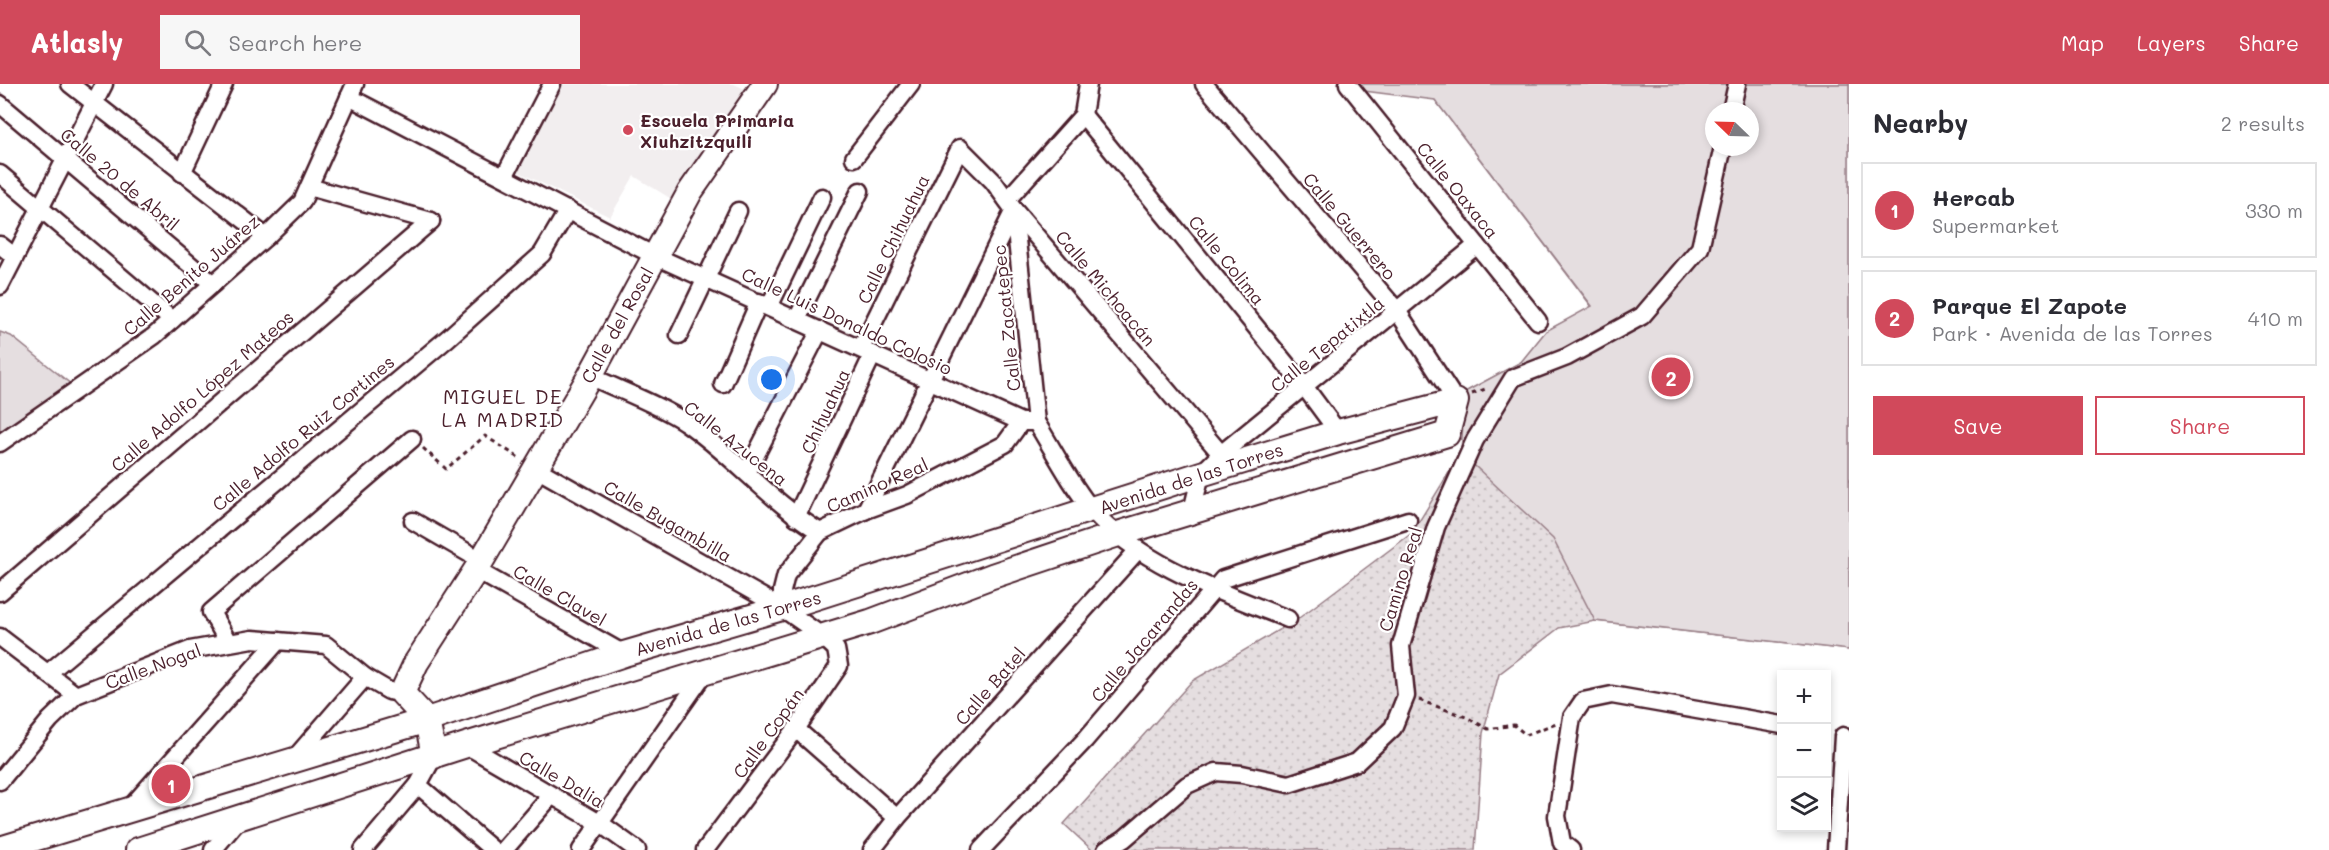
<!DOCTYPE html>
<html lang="en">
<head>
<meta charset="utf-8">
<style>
	:root { --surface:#fff; --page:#f7f7f7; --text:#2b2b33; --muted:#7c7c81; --line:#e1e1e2; --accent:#d1495b }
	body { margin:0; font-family:Mali,sans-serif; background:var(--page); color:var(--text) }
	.controls { position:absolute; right:18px; bottom:18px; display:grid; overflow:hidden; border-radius:0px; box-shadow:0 3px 9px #0003 }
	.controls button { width:54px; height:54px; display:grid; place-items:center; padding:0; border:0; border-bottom:2px solid var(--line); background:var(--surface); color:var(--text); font:30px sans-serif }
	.compass { position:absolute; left:1705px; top:18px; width:54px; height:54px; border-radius:50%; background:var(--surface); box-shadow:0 3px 9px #0003; rotate:293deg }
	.you { position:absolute; left:772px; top:296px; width:21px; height:21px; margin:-15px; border:4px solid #fff; border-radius:50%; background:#1a73e8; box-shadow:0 0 0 9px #1a73e833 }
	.badge { display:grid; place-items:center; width:39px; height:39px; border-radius:50%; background:var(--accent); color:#fff; font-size:20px; font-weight:700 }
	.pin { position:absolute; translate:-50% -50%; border:3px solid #fff; box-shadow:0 2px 6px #0006 }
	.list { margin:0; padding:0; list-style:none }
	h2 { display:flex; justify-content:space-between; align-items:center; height:78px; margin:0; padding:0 24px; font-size:26px }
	h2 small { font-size:20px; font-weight:400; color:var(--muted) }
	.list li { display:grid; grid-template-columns:39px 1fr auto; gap:18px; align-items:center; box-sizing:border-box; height:96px; margin:0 12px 12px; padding:0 12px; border:2px solid var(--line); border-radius:0px }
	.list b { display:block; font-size:22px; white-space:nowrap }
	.list p { margin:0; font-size:20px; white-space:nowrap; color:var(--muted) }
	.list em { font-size:20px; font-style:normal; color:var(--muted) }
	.actions { display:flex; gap:12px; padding:18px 24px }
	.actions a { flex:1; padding:14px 0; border:2px solid var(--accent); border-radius:0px; text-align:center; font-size:21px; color:var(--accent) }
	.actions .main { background:var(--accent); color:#fff }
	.icon { flex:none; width:33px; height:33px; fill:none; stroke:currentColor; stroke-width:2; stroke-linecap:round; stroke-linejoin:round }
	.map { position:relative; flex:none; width:1849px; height:766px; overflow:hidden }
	header { display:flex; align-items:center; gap:36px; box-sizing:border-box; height:84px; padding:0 30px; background:var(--accent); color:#fff }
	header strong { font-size:28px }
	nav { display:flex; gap:33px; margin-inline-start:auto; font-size:21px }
	.search { width:420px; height:54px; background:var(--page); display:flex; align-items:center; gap:15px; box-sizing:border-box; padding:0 21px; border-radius:0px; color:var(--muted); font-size:22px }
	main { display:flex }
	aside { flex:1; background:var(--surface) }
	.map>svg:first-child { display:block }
</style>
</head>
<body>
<header>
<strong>Atlasly</strong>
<div class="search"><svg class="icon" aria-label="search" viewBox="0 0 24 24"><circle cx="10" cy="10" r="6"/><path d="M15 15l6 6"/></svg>Search here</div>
<nav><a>Map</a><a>Layers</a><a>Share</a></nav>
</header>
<main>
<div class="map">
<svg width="1849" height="766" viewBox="0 0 1849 766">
	<defs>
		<pattern id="grass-dots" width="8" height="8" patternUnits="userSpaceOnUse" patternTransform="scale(1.5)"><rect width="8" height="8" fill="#e5dee0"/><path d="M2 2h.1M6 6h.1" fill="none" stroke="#c6bec0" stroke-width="1.8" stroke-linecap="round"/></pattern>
	</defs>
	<rect width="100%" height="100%" fill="#fff"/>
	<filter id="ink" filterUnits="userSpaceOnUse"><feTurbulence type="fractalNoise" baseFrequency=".0167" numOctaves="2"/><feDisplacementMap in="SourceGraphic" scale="12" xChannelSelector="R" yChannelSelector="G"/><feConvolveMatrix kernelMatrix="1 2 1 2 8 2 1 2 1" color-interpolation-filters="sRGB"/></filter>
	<g filter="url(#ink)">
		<!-- built -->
		<path fill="#f2eeef" d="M 563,0 L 734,0 L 745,5 L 673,116 L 634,92 L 610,133 L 517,87 Z"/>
		<!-- grass -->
		<path fill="url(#grass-dots)" stroke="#987e86" stroke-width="1.5" fill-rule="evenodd" d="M 1453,0 L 1849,0 L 1849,566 L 1595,537 L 1559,544 L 1499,590 L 1483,649 L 1475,766 L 1092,766 L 1064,740 L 1192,597 L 1299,534 L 1412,449 L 1461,369 L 1465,308 L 1521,278 L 1546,247 L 1592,223 L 1435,16 ZM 1714,27 L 1750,27 L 1750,63 L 1714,63 Z"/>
		<!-- park -->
		<g fill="#e5dee0" stroke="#987e86" stroke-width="1.5" fill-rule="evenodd">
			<path d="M 1358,0 L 1849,0 L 1849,566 L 1595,537 L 1553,455 L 1461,369 L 1465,308 L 1521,278 L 1546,247 L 1592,222 L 1435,16 L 1364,7 ZM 1714,27 L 1750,27 L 1750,63 L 1714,63 Z"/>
			<path d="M 0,248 L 11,252 L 72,301 L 0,353 Z"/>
		</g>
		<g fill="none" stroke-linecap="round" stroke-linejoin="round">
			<!-- street casing -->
			<g stroke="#4a1f2b" stroke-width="21">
				<g id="street">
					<path d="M 70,0 L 266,153"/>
					<path d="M 1204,0 L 1398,228 L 1456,317"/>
					<path d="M 1348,0 L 1538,237"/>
					<path d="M 349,13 L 655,172 L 1021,338 L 1036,338 C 1054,367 1071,401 1093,427 C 1140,481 1223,509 1288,535"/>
					<path d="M 0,20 L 213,200"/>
					<path d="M 1731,27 L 1737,0"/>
					<path d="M 1083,31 L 1304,302 L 1338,348"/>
					<path d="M 854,74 L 911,0"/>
					<path d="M 182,89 L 224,0"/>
					<path d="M 0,90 L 172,236"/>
					<path d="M 504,93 L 552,0"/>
					<path d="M 309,103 L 431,137"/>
					<path d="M 1007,116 L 1083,31 L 1088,0"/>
					<path d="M 1014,127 L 1036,338"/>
					<path d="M 0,161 L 14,172"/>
					<path d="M 0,202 L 104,0"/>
					<path d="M 769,223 L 822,113"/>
					<path d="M 797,235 L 860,107"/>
					<path d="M 679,251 L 738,127"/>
					<path d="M 861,264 L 960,64 L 993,97 L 1014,126 L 1221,370"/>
					<path d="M 590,292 C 621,307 656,319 685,338 C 733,371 771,418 820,448"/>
					<path d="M 723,300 L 759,218"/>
					<path d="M 0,359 L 154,252 L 266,153 L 302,118 L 355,0"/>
					<path d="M 535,384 L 782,524 L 822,552 L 836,565 L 839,582 L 796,645 L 705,766"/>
					<path d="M 747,388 L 820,246"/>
					<path d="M 866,426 L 1014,126"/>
					<path d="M 1192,427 L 1201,390 L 1221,370 L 1477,161"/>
					<path d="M 796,433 L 873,270"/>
					<path d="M 413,437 L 482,477"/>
					<path d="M 476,486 L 624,570"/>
					<path d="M 0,508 L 431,137"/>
					<path d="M 782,524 L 782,507 L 786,491 L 820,448 L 866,426 L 907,411 L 1005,360 L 1021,338"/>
					<path d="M 0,553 L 76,611"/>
					<path d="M 228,558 L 211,528 L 412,355"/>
					<path d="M 48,589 L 448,254 L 542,170 L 568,126"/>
					<path d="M 796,645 L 897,734"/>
					<path d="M 466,661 L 601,740 L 637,766"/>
					<path d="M 294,675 L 365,593"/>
					<path d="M 0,697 L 50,636 L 76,611 L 190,566 L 252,555 L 326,561 L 365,593 L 389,607 L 402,609"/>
					<path d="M 418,701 L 493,766"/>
					<path d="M 129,725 L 278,557"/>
					<path d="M 213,766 L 240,734"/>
					<path d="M 363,766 L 418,701 L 434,672"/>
					<path d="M 504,766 L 551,712"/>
					<path d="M 581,766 L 706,587"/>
					<path d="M 872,766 L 897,734 L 1138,466"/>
					<path d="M 981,766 L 1085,656 L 1223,495 L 1408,436"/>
					<path d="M 1106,766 L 1124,755 L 1187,701 L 1216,688 L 1242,690 L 1289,700 L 1357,678 L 1393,644 L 1406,612 L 1401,562 L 1436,443 L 1475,356 L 1513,294 L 1567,273 L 1642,232 L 1700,164 L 1723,63"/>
					<path d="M 1571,766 L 1562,759 L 1557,732 L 1572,633 L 1583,617 L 1612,611 L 1782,641"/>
					<path d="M 1836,766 L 1843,652"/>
				</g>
			</g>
			<!-- secondary casing -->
			<g stroke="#4a1f2b" stroke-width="28">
				<g id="secondary">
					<path d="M 434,672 L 427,636 L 402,609 L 416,579 L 476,486 L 590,292 L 690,108 L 765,0"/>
					<path d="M 0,765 L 427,636 L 624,570 L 782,524 L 1201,390 L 1338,348 L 1456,317 L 1447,350 L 1118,450 L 992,492 L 870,538 L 466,661 L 138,766"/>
				</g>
			</g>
			<!-- path -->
			<g stroke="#4a1f2b" stroke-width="3" stroke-dasharray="4.5 4.5" stroke-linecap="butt">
				<path d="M 1472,310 L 1488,304"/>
				<path d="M 423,364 L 446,385 L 485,352 L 521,375"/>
				<path d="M 1419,616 L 1466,633 L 1488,645 L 1514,641 L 1526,651 L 1556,639"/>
			</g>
			<!-- street -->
			<use href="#street" stroke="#fff" stroke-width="16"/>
			<!-- secondary -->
			<use href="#secondary" stroke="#fff" stroke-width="24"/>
		</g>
	</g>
	<!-- markers -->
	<circle fill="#d1495b" stroke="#fff" stroke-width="2" cx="628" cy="46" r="6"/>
	<g text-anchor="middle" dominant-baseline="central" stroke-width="4.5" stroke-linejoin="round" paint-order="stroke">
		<!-- poi labels -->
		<g font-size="18" font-weight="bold" fill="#4a1f2b" stroke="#fff" text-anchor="start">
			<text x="640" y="36">Escuela Primaria<tspan x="640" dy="21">Xiuhzitzquili</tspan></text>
		</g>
		<!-- street labels -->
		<g font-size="18" fill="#4a1f2b" stroke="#fff">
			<text transform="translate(120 95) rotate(40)">Calle 20 de Abril</text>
			<text transform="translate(1458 106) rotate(51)">Calle Oaxaca</text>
			<text transform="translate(1350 142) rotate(50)">Calle Guerrero</text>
			<text transform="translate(893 155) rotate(-64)">Calle Chihuahua</text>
			<text transform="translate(1227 176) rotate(51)">Calle Colima</text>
			<text transform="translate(191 191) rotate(-41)">Calle Benito Juárez</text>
			<text transform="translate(1106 204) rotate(50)">Calle Michoacán</text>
			<text transform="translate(1006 234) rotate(-96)">Calle Zacatepec</text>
			<text transform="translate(847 237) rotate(25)">Calle Luis Donaldo Colosio</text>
			<text transform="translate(617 241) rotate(-61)">Calle del Rosal</text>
			<text transform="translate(1327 260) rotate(-39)">Calle Tepatixtla</text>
			<text transform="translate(202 307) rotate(-41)">Calle Adolfo López Mateos</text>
			<text transform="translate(825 327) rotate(-65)">Chihuahua</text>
			<text transform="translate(303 349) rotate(-40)">Calle Adolfo Ruiz Cortines</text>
			<text transform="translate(736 359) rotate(38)">Calle Azucena</text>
			<text transform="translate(1191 394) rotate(-18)">Avenida de las Torres</text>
			<text transform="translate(877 401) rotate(-24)">Camino Real</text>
			<text transform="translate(668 437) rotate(30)">Calle Bugambilla</text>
			<text transform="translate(1400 495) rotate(-73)">Camino Real</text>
			<text transform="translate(560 511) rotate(30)">Calle Clavel</text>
			<text transform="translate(728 539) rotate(-16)">Avenida de las Torres</text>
			<text transform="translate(1144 556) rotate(-50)">Calle Jacarandas</text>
			<text transform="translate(153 582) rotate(-20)">Calle Nogal</text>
			<text transform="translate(990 602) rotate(-49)">Calle Batel</text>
			<text transform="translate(768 649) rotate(-54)">Calle Copán</text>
			<text transform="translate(562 695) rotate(30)">Calle Dalia</text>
		</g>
		<!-- neighbourhood labels -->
		<g font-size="20" letter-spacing="1.5" fill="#4a1f2b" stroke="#fff">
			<text x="503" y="312">MIGUEL DE<tspan x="503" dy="23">LA MADRID</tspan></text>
		</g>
	</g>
</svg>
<div class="controls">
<button>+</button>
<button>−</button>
<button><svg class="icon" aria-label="layers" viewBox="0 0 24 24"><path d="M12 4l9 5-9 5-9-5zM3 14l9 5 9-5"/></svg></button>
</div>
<svg class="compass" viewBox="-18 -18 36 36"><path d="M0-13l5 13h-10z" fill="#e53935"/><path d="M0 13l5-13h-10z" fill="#7c7c81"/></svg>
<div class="you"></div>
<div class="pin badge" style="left:171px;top:700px">1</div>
<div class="pin badge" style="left:1671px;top:293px">2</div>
</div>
<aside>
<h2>Nearby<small>2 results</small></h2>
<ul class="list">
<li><span class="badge">1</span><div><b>Hercab</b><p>Supermarket</p></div><em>330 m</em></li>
<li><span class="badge">2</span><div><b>Parque El Zapote</b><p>Park · Avenida de las Torres</p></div><em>410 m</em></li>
</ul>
<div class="actions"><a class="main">Save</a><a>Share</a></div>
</aside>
</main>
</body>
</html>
